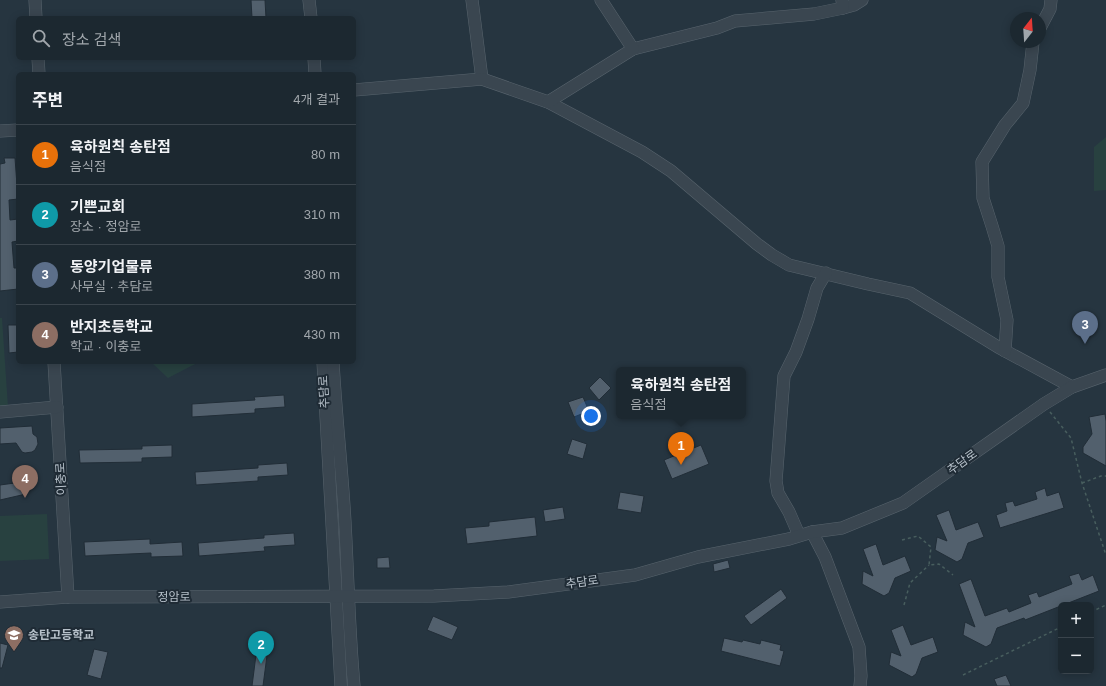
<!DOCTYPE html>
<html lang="ko">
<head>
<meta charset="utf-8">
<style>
	:root { --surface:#1c2830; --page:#253038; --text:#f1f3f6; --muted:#a0a6ab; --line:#3a444c; --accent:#91c6f5 }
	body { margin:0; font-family:Helvetica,"Noto Sans KR",sans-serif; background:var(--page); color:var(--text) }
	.controls { position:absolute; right:12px; bottom:12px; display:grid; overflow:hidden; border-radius:6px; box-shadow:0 2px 10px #0003 }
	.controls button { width:36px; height:36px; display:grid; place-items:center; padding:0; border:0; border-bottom:1px solid var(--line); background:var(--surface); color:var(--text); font:20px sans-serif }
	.compass { position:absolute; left:1010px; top:12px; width:36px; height:36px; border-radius:50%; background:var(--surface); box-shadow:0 2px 10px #0003; rotate:17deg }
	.you { position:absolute; left:591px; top:416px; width:14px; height:14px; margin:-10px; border:3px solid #fff; border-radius:50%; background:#1a73e8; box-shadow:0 0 0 6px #1a73e833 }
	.badge { display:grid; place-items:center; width:26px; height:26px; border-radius:50%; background:var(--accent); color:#fff; font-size:13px; font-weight:700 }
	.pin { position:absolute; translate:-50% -33px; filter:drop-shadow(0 1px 2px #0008) }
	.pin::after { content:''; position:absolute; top:21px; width:14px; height:12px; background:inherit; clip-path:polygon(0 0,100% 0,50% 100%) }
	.popup { position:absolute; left:616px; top:367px; width:130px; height:52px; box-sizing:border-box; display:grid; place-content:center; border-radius:6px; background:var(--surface); filter:drop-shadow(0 1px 3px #0005); font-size:13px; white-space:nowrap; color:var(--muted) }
	.popup b { font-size:15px; color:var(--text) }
	.popup::after { content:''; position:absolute; left:50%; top:100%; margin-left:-8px; border:8px solid transparent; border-top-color:var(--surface) }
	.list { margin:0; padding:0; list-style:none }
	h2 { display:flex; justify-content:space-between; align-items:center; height:52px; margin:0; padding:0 16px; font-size:17px }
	h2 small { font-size:13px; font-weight:400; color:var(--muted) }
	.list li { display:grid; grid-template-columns:26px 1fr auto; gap:12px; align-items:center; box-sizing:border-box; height:60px; padding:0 16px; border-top:1px solid var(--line) }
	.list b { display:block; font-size:15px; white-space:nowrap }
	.list p { margin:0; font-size:13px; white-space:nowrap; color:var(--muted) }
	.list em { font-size:13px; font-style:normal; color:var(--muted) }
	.icon { flex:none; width:22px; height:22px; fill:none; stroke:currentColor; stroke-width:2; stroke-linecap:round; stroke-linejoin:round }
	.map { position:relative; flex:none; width:1106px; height:686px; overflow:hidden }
	.search { position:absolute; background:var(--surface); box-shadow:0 2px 10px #0003; left:16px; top:16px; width:340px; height:44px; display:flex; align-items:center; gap:10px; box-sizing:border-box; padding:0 14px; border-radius:6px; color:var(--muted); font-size:15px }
	.panel { position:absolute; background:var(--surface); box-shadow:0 2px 10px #0003; left:16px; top:72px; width:340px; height:292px; border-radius:6px }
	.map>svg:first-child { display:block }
</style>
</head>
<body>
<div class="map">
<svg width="1106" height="686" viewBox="0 0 1106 686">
	<rect width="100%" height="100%" fill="#263540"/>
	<!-- green -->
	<g fill="#284140">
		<path d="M 1106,137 L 1106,190 L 1094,191 L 1094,147 Z"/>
		<path d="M 0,318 L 2,318 L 8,407 L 0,407 Z"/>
		<path d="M 151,362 L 199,362 L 168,378 Z"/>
		<path d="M 47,514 L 49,559 L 0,561 L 0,516 Z"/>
	</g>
	<!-- building -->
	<g fill="#52606d" stroke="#212d37">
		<path d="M 251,0 L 265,0 L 266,18 L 252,18 Z"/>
		<path d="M 4,158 L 15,158 L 18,199 L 9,200 L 10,220 L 18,219 L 18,241 L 12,242 L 14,268 L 18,268 L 18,289 L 0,291 L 0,164 L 5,163 Z"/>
		<path d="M 8,325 L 18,325 L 18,352 L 9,353 Z"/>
		<path d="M 600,377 L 611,388 L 599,400 L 589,388 Z"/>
		<path d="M 284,395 L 285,407 L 255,409 L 255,413 L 192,417 L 192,404 L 255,400 L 254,397 Z"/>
		<path d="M 583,397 L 589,411 L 574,417 L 568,402 Z"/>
		<path d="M 1105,414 L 1106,421 L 1106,466 L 1083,453 L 1083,447 L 1092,434 L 1089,417 Z"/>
		<path d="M 32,426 L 33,434 L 37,437 L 38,444 L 35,450 L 32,452 L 25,453 L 22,452 L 16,443 L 0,444 L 0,428 Z"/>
		<path d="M 572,439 L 587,444 L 583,459 L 567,454 Z"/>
		<path d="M 172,445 L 172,457 L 142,458 L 142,462 L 80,463 L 79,450 L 142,449 L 142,446 Z"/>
		<path d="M 701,445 L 709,464 L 672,479 L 664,460 Z"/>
		<path d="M 287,463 L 288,475 L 258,477 L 258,481 L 196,485 L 195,472 L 258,468 L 258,465 Z"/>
		<path d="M 22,482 L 26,494 L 0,500 L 0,485 Z"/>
		<path d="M 1045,488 L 1047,496 L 1059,492 L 1064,508 L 1000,528 L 996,515 L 1007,511 L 1005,503 L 1013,501 L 1015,506 L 1037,499 L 1035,492 Z"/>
		<path d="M 620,492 L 644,496 L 641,513 L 617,509 Z"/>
		<path d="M 563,507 L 565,519 L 545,522 L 543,510 Z"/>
		<path d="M 949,510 L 956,530 L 978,522 L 984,537 L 968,543 L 962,559 L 957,562 L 935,550 L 937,537 L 947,541 L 936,515 Z"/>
		<path d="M 535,517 L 537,536 L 467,544 L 465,528 L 489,526 L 489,522 Z"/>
		<path d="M 294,533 L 295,545 L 264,547 L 265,551 L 199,556 L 198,543 L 264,538 L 264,535 Z"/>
		<path d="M 150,539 L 150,544 L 182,542 L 183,556 L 151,557 L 151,553 L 85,556 L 84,542 Z"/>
		<path d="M 876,544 L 883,565 L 905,556 L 911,571 L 895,578 L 889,593 L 884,596 L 862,584 L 863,571 L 873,576 L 863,549 Z"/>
		<path d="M 389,557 L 390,568 L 377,568 L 377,558 Z"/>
		<path d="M 728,560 L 730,568 L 714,572 L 713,564 Z"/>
		<path d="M 1079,573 L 1082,580 L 1093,575 L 1099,591 L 1025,620 L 1024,618 L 997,628 L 991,644 L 986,647 L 963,635 L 965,622 L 975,627 L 959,584 L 971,579 L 985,616 L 1007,608 L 1009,612 L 1031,603 L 1028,595 L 1037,592 L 1039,597 L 1072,584 L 1069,576 Z"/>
		<path d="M 781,589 L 787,598 L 751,625 L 744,616 Z"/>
		<path d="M 433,616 L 458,627 L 452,640 L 427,630 Z"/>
		<path d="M 903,625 L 911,645 L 933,637 L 938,652 L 922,658 L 916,674 L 912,677 L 889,665 L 891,652 L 901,656 L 891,630 Z"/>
		<path d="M 724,638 L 742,642 L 743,640 L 760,644 L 761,640 L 781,645 L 780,650 L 784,651 L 780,666 L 721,651 Z"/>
		<path d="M 0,643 L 8,645 L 2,668 L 0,668 Z"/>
		<path d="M 257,647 L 268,648 L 263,686 L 252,686 Z"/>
		<path d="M 94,649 L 108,652 L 101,679 L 87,675 Z"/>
		<path d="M 1006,675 L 1011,686 L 997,686 L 994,679 Z"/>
	</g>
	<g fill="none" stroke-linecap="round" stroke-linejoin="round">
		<!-- minor casing -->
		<g stroke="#58646d" stroke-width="13">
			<g id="minor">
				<path d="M 35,0 L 36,18"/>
				<path d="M 309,0 L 311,18"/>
				<path d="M 472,0 L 482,79"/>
				<path d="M 843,8 L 854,5 L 862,0"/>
				<path d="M 1040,28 L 1050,9 L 1051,0"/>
				<path d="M 633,49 L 717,28 L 735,21 L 814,14 L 843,8 L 842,0"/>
				<path d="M 38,58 L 39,74"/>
				<path d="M 314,58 L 315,74"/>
				<path d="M 354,90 L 482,79 L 548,102 L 642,152 L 671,171 L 757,244 L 772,255 L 789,265 L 868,284 L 910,293 L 998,347 L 1072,387"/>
				<path d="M 548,102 L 633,49 L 601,0"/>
				<path d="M 0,131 L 18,130"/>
				<path d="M 1005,351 L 1007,320 L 998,277 L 998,246 L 992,226 L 983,198 L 982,162 L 1005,125 L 1023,103 L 1030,70 L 1033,42"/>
				<path d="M 54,362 L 68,597"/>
				<path d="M 323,362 L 341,686"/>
				<path d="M 333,362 C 336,416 342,469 345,522 C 348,577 349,631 354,686"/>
				<path d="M 0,412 L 57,407"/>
				<path d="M 812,532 L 825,557 L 859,647 L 861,676 L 860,686"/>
				<path d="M 799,535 L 789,512 L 778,493 L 776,481 L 784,376 L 796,352 L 808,319 L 817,288 L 826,273"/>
				<path d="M 0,602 L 68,597 L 434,596 L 508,592 L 635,575 L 698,557 L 789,539 L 812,532 L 842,528 L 903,503 L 1044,404 L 1072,387 L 1106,375"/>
			</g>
		</g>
		<!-- path -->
		<g stroke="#485e5e" stroke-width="1.5" stroke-dasharray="3 3" stroke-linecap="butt">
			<path d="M 1050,412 L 1071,438 L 1082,483 L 1106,555"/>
			<path d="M 1082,483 L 1101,476 L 1106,476"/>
			<path d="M 902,540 L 918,536 L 931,547 L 929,565 L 939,564 L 953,575"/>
			<path d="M 904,605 L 910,583 L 929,565"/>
			<path d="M 1091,612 L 1106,605"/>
			<path d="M 963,675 L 1061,627"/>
		</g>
		<!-- minor -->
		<use href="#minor" stroke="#3a4650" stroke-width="12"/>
	</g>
	<!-- icons -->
	<defs>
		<g id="school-pin" transform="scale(1)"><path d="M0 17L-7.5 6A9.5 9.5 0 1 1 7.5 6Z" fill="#8d6e63" stroke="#1f2b35"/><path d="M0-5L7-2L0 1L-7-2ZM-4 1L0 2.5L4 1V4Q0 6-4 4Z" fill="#fff"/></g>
	</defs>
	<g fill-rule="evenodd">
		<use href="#school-pin" x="14" y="635"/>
	</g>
	<g text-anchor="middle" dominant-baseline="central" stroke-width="4" stroke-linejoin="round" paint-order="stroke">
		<!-- street labels -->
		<g font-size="12" fill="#b7c1ca" stroke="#1f2b35">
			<text transform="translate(324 392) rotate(-93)">추담로</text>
			<text transform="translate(962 462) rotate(-35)">추담로</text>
			<text transform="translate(61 479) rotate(-93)">이충로</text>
			<text transform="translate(582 582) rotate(-8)">추담로</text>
			<text x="174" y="597">정암로</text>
		</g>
		<!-- poi labels -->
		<g font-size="12" font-weight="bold" fill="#b7c1ca" stroke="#1f2b35" text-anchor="start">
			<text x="28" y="635">송탄고등학교</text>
		</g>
	</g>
</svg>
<div class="controls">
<button>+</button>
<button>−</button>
</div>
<svg class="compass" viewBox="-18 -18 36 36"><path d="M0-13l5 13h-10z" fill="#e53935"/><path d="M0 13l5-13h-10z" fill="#a0a6ab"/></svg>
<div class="you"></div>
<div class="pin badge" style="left:681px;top:465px;background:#e8710a">1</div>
<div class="popup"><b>육하원칙 송탄점</b>음식점</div>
<div class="pin badge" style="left:261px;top:664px;background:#0f9aa8">2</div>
<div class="pin badge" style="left:1085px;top:344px;background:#5c6f8a">3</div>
<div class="pin badge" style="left:25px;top:498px;background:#8d6e63">4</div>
<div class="search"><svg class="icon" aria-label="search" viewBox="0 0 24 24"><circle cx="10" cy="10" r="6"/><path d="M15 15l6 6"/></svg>장소 검색</div>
<section class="panel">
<h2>주변<small>4개 결과</small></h2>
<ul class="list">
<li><span class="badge" style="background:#e8710a">1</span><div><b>육하원칙 송탄점</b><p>음식점</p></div><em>80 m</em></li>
<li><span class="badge" style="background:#0f9aa8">2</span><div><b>기쁜교회</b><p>장소 · 정암로</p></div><em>310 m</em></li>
<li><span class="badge" style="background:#5c6f8a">3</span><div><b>동양기업물류</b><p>사무실 · 추담로</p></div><em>380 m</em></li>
<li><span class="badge" style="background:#8d6e63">4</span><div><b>반지초등학교</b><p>학교 · 이충로</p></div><em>430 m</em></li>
</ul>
</section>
</div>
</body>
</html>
